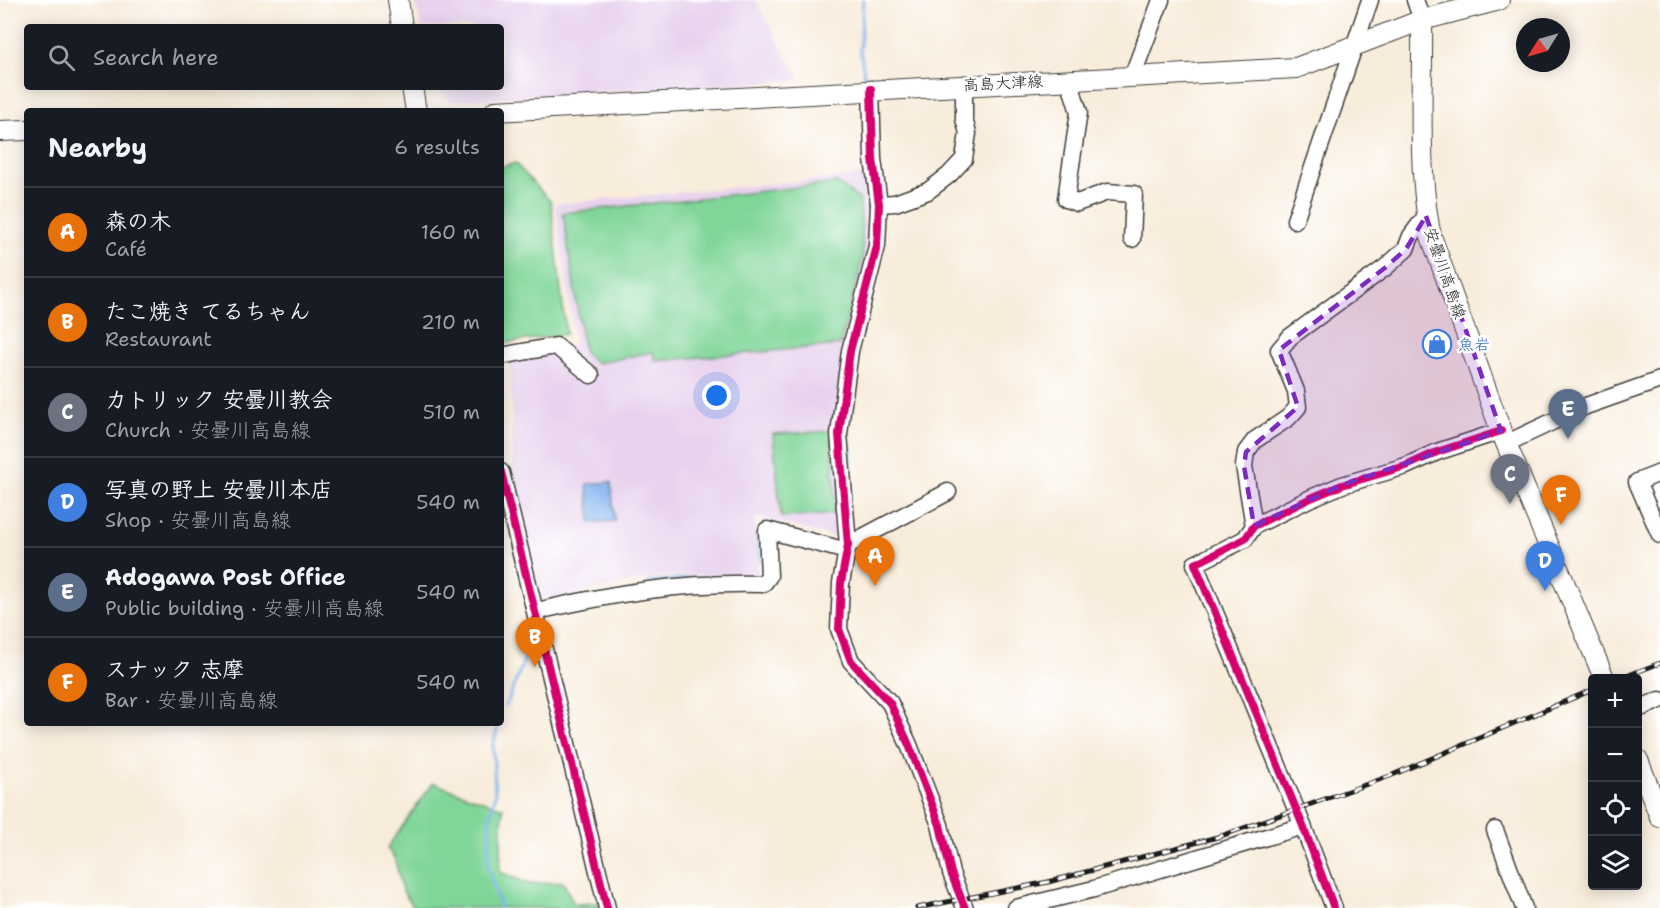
<!DOCTYPE html>
<html lang="en">
<head>
<meta charset="utf-8">
<style>
	:root { --surface:#171b24; --page:#242831; --text:#f1f3f6; --muted:#9ea1a6; --line:#363941; --accent:#d1495b }
	body { margin:0; font-family:"Shantell Sans","Klee One",sans-serif; background:var(--page); color:var(--text) }
	.controls { position:absolute; right:18px; bottom:18px; display:grid; overflow:hidden; border-radius:6px; box-shadow:0 3px 15px #0003 }
	.controls button { width:54px; height:54px; display:grid; place-items:center; padding:0; border:0; border-bottom:2px solid var(--line); background:var(--surface); color:var(--text); font:30px sans-serif }
	.compass { position:absolute; left:1516px; top:18px; width:54px; height:54px; border-radius:50%; background:var(--surface); box-shadow:0 3px 15px #0003; rotate:233deg }
	.you { position:absolute; left:717px; top:396px; width:21px; height:21px; margin:-15px; border:4px solid #fff; border-radius:50%; background:#1a73e8; box-shadow:0 0 0 9px #1a73e833 }
	.badge { display:grid; place-items:center; width:39px; height:39px; border-radius:50%; background:var(--accent); color:#fff; font-size:20px; font-weight:700 }
	.pin { position:absolute; translate:-50% -50px; filter:drop-shadow(0 2px 3px #0008) }
	.pin::after { content:''; position:absolute; top:32px; width:21px; height:18px; background:inherit; clip-path:polygon(0 0,100% 0,50% 100%) }
	.list { margin:0; padding:0; list-style:none }
	h2 { display:flex; justify-content:space-between; align-items:center; height:78px; margin:0; padding:0 24px; font-size:26px }
	h2 small { font-size:20px; font-weight:400; color:var(--muted) }
	.list li { display:grid; grid-template-columns:39px 1fr auto; gap:18px; align-items:center; box-sizing:border-box; height:90px; padding:0 24px; border-top:2px solid var(--line) }
	.list b { display:block; font-size:22px; white-space:nowrap }
	.list p { margin:0; font-size:20px; white-space:nowrap; color:var(--muted) }
	.list em { font-size:20px; font-style:normal; color:var(--muted) }
	.icon { flex:none; width:33px; height:33px; fill:none; stroke:currentColor; stroke-width:2; stroke-linecap:round; stroke-linejoin:round }
	.map { position:relative; flex:none; width:1660px; height:908px; overflow:hidden }
	.search { position:absolute; background:var(--surface); box-shadow:0 3px 15px #0003; left:24px; top:24px; width:480px; height:66px; display:flex; align-items:center; gap:15px; box-sizing:border-box; padding:0 21px; border-radius:6px; color:var(--muted); font-size:22px }
	.panel { position:absolute; background:var(--surface); box-shadow:0 3px 15px #0003; left:24px; top:108px; width:480px; height:618px; border-radius:6px }
	.map>svg:first-child { display:block }
</style>
</head>
<body>
<div class="map">
<svg width="1660" height="908" viewBox="0 0 1660 908">
	<rect width="100%" height="100%" fill="#fff"/>
	<filter id="ink" filterUnits="userSpaceOnUse"><feTurbulence type="fractalNoise" baseFrequency=".0167" numOctaves="2"/><feDisplacementMap in="SourceGraphic" scale="12" xChannelSelector="R" yChannelSelector="G"/><feConvolveMatrix kernelMatrix="1 2 1 2 8 2 1 2 1" color-interpolation-filters="sRGB"/></filter>
	<filter id="wash" filterUnits="userSpaceOnUse"><feTurbulence type="fractalNoise" baseFrequency=".008" numOctaves="4" result="noise"/><feDisplacementMap in="SourceGraphic" scale="24" xChannelSelector="R" yChannelSelector="G"/><feGaussianBlur stdDeviation="1.35" result="paint"/><feColorMatrix in="noise" values="0 0 0 0 0 0 0 0 0 0 0 0 0 0 0 0 0 1.4 0 .05"/><feComposite in="paint" operator="in"/></filter>
	<g filter="url(#wash)">
		<rect width="100%" height="100%" fill="#f8ecda"/>
		<!-- built -->
		<g fill="#e8d2ee">
			<path d="M 415,0 L 755,0 L 800,80 L 451,101 L 437,87 L 501,87 L 501,27 L 421,27 Z"/>
			<path d="M 866,175 L 869,179 L 873,223 L 868,261 L 848,332 L 840,506 L 835,537 L 755,517 L 758,574 L 659,576 L 542,601 L 514,484 L 510,362 L 575,343 L 555,204 Z"/>
		</g>
		<!-- green -->
		<g fill="#80d699" stroke="#4e795a" stroke-width="1.5">
			<path d="M 515,163 L 551,202 L 566,334 L 501,344 L 501,167 Z"/>
			<path d="M 837,183 L 860,200 L 863,257 L 840,345 L 656,361 L 653,352 L 597,363 L 584,353 L 563,213 Z"/>
			<path d="M 832,431 L 836,514 L 781,517 L 773,434 Z"/>
			<path d="M 433,783 L 503,808 L 500,872 L 529,884 L 563,882 L 574,904 L 602,903 L 602,908 L 414,908 L 402,890 L 395,859 L 387,848 Z"/>
		</g>
		<!-- water -->
		<path fill="#81b3ee" stroke="#4e6885" stroke-width="1.5" d="M 611,482 L 615,521 L 591,523 L 587,484 Z"/>
		<g fill="none" stroke-linecap="round" stroke-linejoin="round">
			<!-- stream -->
			<g stroke="#81b3ee" stroke-width="3">
				<path d="M 863,0 L 860,50 L 865,78"/>
				<path d="M 847,434 L 851,450 L 850,468"/>
				<path d="M 757,533 L 760,561"/>
				<path d="M 648,582 L 692,578"/>
				<path d="M 506,706 L 534,635"/>
				<path d="M 499,723 L 493,744 L 495,795 L 490,815 L 488,866 L 500,908"/>
			</g>
		</g>
	</g>
	<g filter="url(#ink)">
		<g fill="none" stroke-linecap="round" stroke-linejoin="round">
			<!-- minor casing -->
			<g stroke="#3d3b38" stroke-width="19">
				<g id="minor">
					<path d="M 1415,0 L 1422,20"/>
					<path d="M 1132,77 L 1161,0"/>
					<path d="M 1069,80 L 1079,112 L 1066,199 L 1077,203 L 1107,192 L 1134,194 L 1132,239"/>
					<path d="M 871,89 L 873,159 L 879,204 L 877,246 L 850,351 L 839,434 L 848,545 L 841,583 L 839,629 L 851,661 L 890,703 L 909,745 L 940,825 L 951,873 L 965,908"/>
					<path d="M 879,204 L 895,203 L 928,191 L 949,175 L 964,159 L 968,133 L 964,119 L 964,84"/>
					<path d="M 1295,220 L 1370,0"/>
					<path d="M 501,356 L 556,346 L 591,375"/>
					<path d="M 1507,443 L 1586,406 L 1660,380"/>
					<path d="M 501,472 L 607,908"/>
					<path d="M 1660,473 L 1637,482 L 1660,535"/>
					<path d="M 1254,526 L 1244,466 L 1246,452 L 1255,440 L 1288,418 L 1298,407 L 1296,391 L 1279,350 L 1290,337 L 1386,267 L 1406,249 L 1411,236 L 1426,216"/>
					<path d="M 848,545 L 948,492"/>
					<path d="M 537,611 C 616,593 681,582 763,584 L 769,576 L 767,530 L 847,551"/>
					<path d="M 1638,709 L 1660,700"/>
					<path d="M 1495,830 L 1524,908"/>
					<path d="M 1016,908 L 1094,889 L 1303,826"/>
					<path d="M 1334,908 L 1303,826 L 1195,564 L 1245,539 L 1254,526 L 1311,498 L 1342,485 L 1406,466 L 1437,452 L 1501,431"/>
				</g>
			</g>
			<!-- major casing -->
			<g stroke="#3d3b38" stroke-width="22">
				<g id="major">
					<path d="M 398,0 L 402,27"/>
					<path d="M 1422,20 C 1423,86 1417,173 1431,236 L 1501,431 L 1604,678"/>
					<path d="M 412,87 L 416,111"/>
					<path d="M 495,111 L 1296,68 L 1422,20 L 1499,0"/>
					<path d="M 0,131 L 27,130"/>
					<path d="M 1638,760 L 1660,817"/>
				</g>
			</g>
			<!-- minor -->
			<use href="#minor" stroke="#fff" stroke-width="16"/>
			<!-- major -->
			<use href="#major" stroke="#fff" stroke-width="20"/>
			<!-- rail casing -->
			<g stroke="#1c1c1c" stroke-width="5">
				<g id="rail">
					<path d="M 1621,678 L 1660,663"/>
					<path d="M 917,908 L 1048,882 L 1221,836 L 1390,776 L 1592,690"/>
				</g>
			</g>
			<!-- rail -->
			<use href="#rail" stroke="#fff" stroke-width="3" stroke-dasharray="9" stroke-linecap="butt"/>
			<!-- cycleway casing -->
			<g stroke="#fff" stroke-width="11">
				<g id="cycleway">
					<path d="M 871,89 L 873,159 L 879,204 L 877,246 L 850,351 L 839,434 L 848,545 L 841,583 L 839,629 L 851,661 L 890,703 L 909,745 L 940,825 L 951,873 L 965,908"/>
					<path d="M 501,472 L 607,908"/>
					<path d="M 1334,908 L 1303,826 L 1195,564 L 1245,539 L 1254,526 L 1311,498 L 1342,485 L 1406,466 L 1437,452 L 1501,431"/>
				</g>
			</g>
			<!-- cycleway -->
			<use href="#cycleway" stroke="#d6006c" stroke-width="8"/>
		</g>
	</g>
	<!-- marked area -->
	<path fill="#7b2cbf" fill-opacity="0.2" stroke="#7b2cbf" stroke-width="4.5" stroke-dasharray="12 8" stroke-linejoin="round" d="M 1426,216 L 1501,431 L 1342,485 L 1254,526 L 1244,466 L 1246,452 L 1298,407 L 1279,350 L 1386,267 L 1406,249 Z"/>
	<!-- icons -->
	<defs>
		<g id="shop-ring" transform="scale(1.5)"><circle r="9.5" fill="#fff" stroke="#3f7fe0" stroke-width="1.5"/><path d="M-5-2.5h2.3a2.7 3.5 0 0 1 5.4 0H5L5.5 6h-11ZM-1.5-2.5h3a1.5 2.3 0 0 0-3 0Z" fill="#3f7fe0"/></g>
	</defs>
	<g fill-rule="evenodd">
		<use href="#shop-ring" x="1437" y="344"/>
	</g>
	<g text-anchor="middle" dominant-baseline="central" stroke-width="5" stroke-linejoin="round" paint-order="stroke">
		<!-- street labels -->
		<g font-size="16" fill="#1c1c1c" stroke="#fff">
			<text transform="translate(1003 83) rotate(-3)">高島大津線</text>
			<text transform="translate(1445 273) rotate(71)">安曇川高島線</text>
		</g>
		<!-- shop labels -->
		<g font-size="16" fill="#366cbe" stroke="#fff" text-anchor="start">
			<text x="1458" y="344">魚岩</text>
		</g>
	</g>
</svg>
<div class="controls">
<button>+</button>
<button>−</button>
<button><svg class="icon" aria-label="locate" viewBox="0 0 24 24"><circle cx="12" cy="12" r="6"/><path d="M12 2v4M12 18v4M2 12h4M18 12h4"/></svg></button>
<button><svg class="icon" aria-label="layers" viewBox="0 0 24 24"><path d="M12 4l9 5-9 5-9-5zM3 14l9 5 9-5"/></svg></button>
</div>
<svg class="compass" viewBox="-18 -18 36 36"><path d="M0-13l5 13h-10z" fill="#e53935"/><path d="M0 13l5-13h-10z" fill="#9ea1a6"/></svg>
<div class="you"></div>
<div class="pin badge" style="left:875px;top:586px;background:#e8710a">A</div>
<div class="pin badge" style="left:535px;top:667px;background:#e8710a">B</div>
<div class="pin badge" style="left:1510px;top:504px;background:#6b7280">C</div>
<div class="pin badge" style="left:1545px;top:591px;background:#3f7fe0">D</div>
<div class="pin badge" style="left:1568px;top:439px;background:#5c6f8a">E</div>
<div class="pin badge" style="left:1561px;top:525px;background:#e8710a">F</div>
<div class="search"><svg class="icon" aria-label="search" viewBox="0 0 24 24"><circle cx="10" cy="10" r="6"/><path d="M15 15l6 6"/></svg>Search here</div>
<section class="panel">
<h2>Nearby<small>6 results</small></h2>
<ul class="list">
<li><span class="badge" style="background:#e8710a">A</span><div><b>森の木</b><p>Café</p></div><em>160 m</em></li>
<li><span class="badge" style="background:#e8710a">B</span><div><b>たこ焼き てるちゃん</b><p>Restaurant</p></div><em>210 m</em></li>
<li><span class="badge" style="background:#6b7280">C</span><div><b>カトリック 安曇川教会</b><p>Church · 安曇川高島線</p></div><em>510 m</em></li>
<li><span class="badge" style="background:#3f7fe0">D</span><div><b>写真の野上 安曇川本店</b><p>Shop · 安曇川高島線</p></div><em>540 m</em></li>
<li><span class="badge" style="background:#5c6f8a">E</span><div><b>Adogawa Post Office</b><p>Public building · 安曇川高島線</p></div><em>540 m</em></li>
<li><span class="badge" style="background:#e8710a">F</span><div><b>スナック 志摩</b><p>Bar · 安曇川高島線</p></div><em>540 m</em></li>
</ul>
</section>
</div>
</body>
</html>
